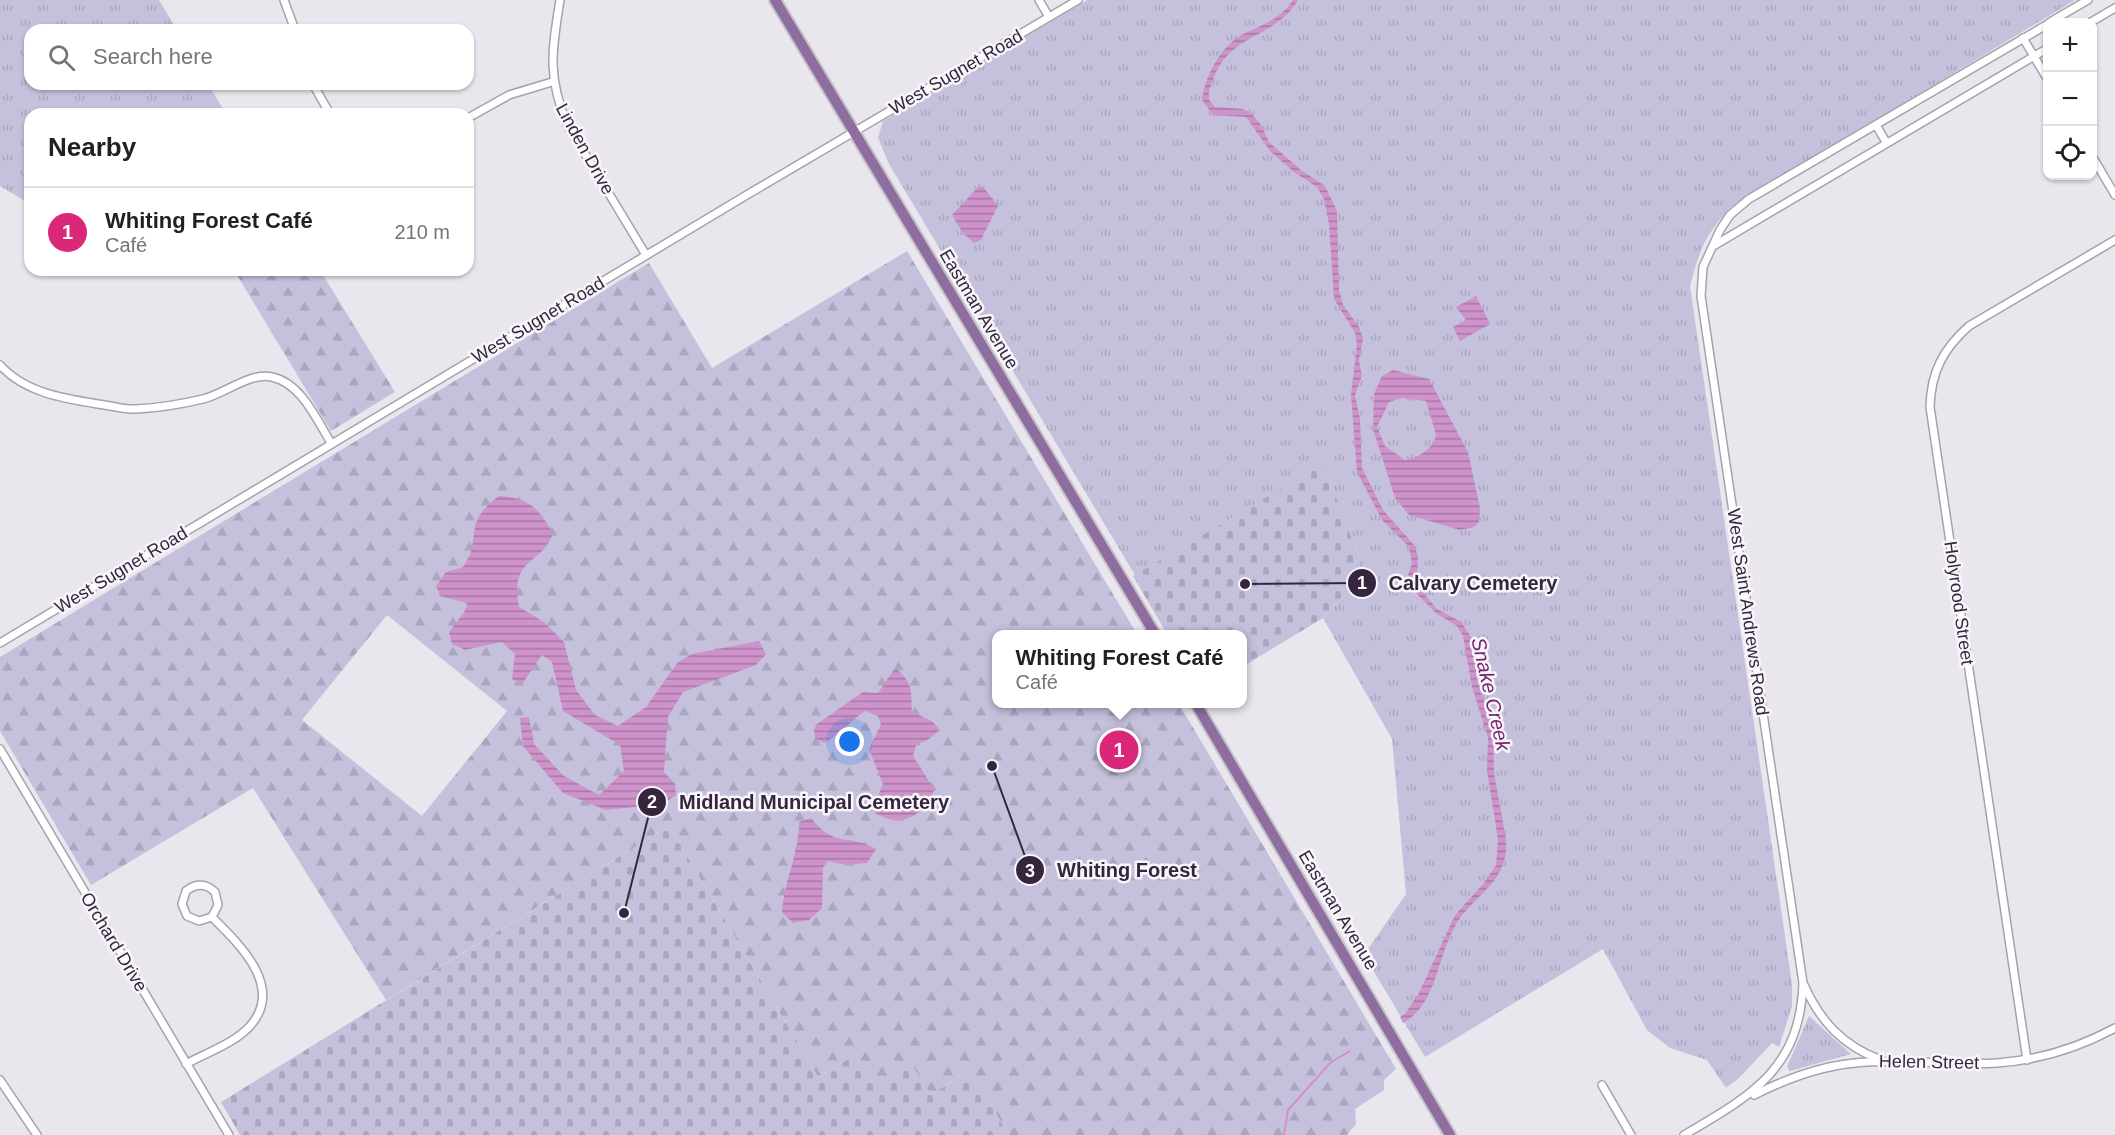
<!DOCTYPE html>
<html lang="en">
<head>
<meta charset="utf-8">
<style>
	:root { --surface:#fff; --page:#f2f2f2; --text:#202124; --muted:#757577; --line:#e0e0e0; --accent:#db2777 }
	body { margin:0; font-family:Helvetica,sans-serif; background:var(--page); color:var(--text) }
	.controls { position:absolute; right:18px; top:18px; display:grid; overflow:hidden; border-radius:12px; box-shadow:0 2px 4px #0004 }
	.controls button { width:54px; height:54px; display:grid; place-items:center; padding:0; border:0; border-bottom:2px solid var(--line); background:var(--surface); color:var(--text); font:30px sans-serif }
	.you { position:absolute; left:850px; top:742px; width:21px; height:21px; margin:-15px; border:4px solid #fff; border-radius:50%; background:#1a73e8; box-shadow:0 0 0 9px #1a73e833 }
	.badge { display:grid; place-items:center; width:39px; height:39px; border-radius:50%; background:var(--accent); color:#fff; font-size:20px; font-weight:700 }
	.pin { position:absolute; translate:-50% -50%; border:3px solid #fff; box-shadow:0 2px 6px #0006 }
	.popup { position:absolute; left:992px; top:630px; width:255px; height:78px; box-sizing:border-box; display:grid; place-content:center; border-radius:12px; background:var(--surface); filter:drop-shadow(0 2px 4px #0005); font-size:20px; white-space:nowrap; color:var(--muted) }
	.popup b { font-size:22px; color:var(--text) }
	.popup::after { content:''; position:absolute; left:50%; top:100%; margin-left:-12px; border:12px solid transparent; border-top-color:var(--surface) }
	.list { margin:0; padding:0; list-style:none }
	h2 { display:flex; justify-content:space-between; align-items:center; height:78px; margin:0; padding:0 24px; font-size:26px }
	h2 small { font-size:20px; font-weight:400; color:var(--muted) }
	.list li { display:grid; grid-template-columns:39px 1fr auto; gap:18px; align-items:center; box-sizing:border-box; height:90px; padding:0 24px; border-top:2px solid var(--line) }
	.list b { display:block; font-size:22px; white-space:nowrap }
	.list p { margin:0; font-size:20px; white-space:nowrap; color:var(--muted) }
	.list em { font-size:20px; font-style:normal; color:var(--muted) }
	.icon { flex:none; width:33px; height:33px; fill:none; stroke:currentColor; stroke-width:2; stroke-linecap:round; stroke-linejoin:round }
	.map { position:relative; flex:none; width:2115px; height:1135px; overflow:hidden }
	.search { position:absolute; background:var(--surface); box-shadow:0 2px 4px #0004; left:24px; top:24px; width:450px; height:66px; display:flex; align-items:center; gap:15px; box-sizing:border-box; padding:0 21px; border-radius:18px; color:var(--muted); font-size:22px }
	.panel { position:absolute; background:var(--surface); box-shadow:0 2px 4px #0004; left:24px; top:108px; width:450px; height:168px; border-radius:18px }
	.map>svg:first-child { display:block }
</style>
</head>
<body>
<div class="map">
<svg width="2115" height="1135" viewBox="0 0 2115 1135">
	<defs>
		<pattern id="grass-tufts" width="24" height="20" patternUnits="userSpaceOnUse" patternTransform="scale(1.5)"><rect width="24" height="20" fill="#c5c1dd"/><path d="M3 7l-1-3M5 7V3M7 7l1-3M15 17l-1-3M17 17v-4M19 17l1-3" fill="none" stroke="#aaa6bf"/></pattern>
		<pattern id="forest-firs" width="22" height="20" patternUnits="userSpaceOnUse" patternTransform="scale(1.5)"><rect width="22" height="20" fill="#c5c1dd"/><path d="M5 1l3.5 6h-7zM16 11l3.5 6h-7z" fill="#aaa6bf"/></pattern>
		<pattern id="cemetery-stones" width="16" height="16" patternUnits="userSpaceOnUse" patternTransform="scale(1.5)"><rect width="16" height="16" fill="#c5c1dd"/><path d="M2 7V4a2 2 0 0 1 4 0v3zM10 15v-3a2 2 0 0 1 4 0v3z" fill="#aaa6bf"/></pattern>
		<pattern id="water-rules" width="6" height="5" patternUnits="userSpaceOnUse" patternTransform="scale(1.5)"><rect width="6" height="5" fill="#ce93ca"/><path d="M0 2.5h6" fill="none" stroke="#a878a5"/></pattern>
	</defs>
	<rect width="100%" height="100%" fill="#e9e6ed"/>
	<!-- grass -->
	<g fill="url(#grass-tufts)">
		<path d="M 0,0 L 159,0 L 177,30 L 30,30 L 30,84 L 208,84 L 226,114 L 30,114 L 30,204 L 0,186 Z"/>
		<path d="M 1087,0 L 2075,0 L 1730,208 C 1704,237 1700,249 1690,286 L 1792,984 L 1792,1006 L 1779,1047 L 1772,1043 L 1739,1078 L 1726,1088 L 1707,1060 L 1670,1048 L 1647,1030 L 1603,949 L 1425,1057 L 1364,955 L 1406,894 L 1392,739 L 1323,618 L 1348,592 L 1359,557 L 1323,465 L 1135,575 L 889,164 L 878,138 L 883,121 Z"/>
		<path d="M 1809,1016 L 1851,1054 L 1790,1071 L 1787,1067 Z"/>
	</g>
	<!-- forest -->
	<g fill="url(#forest-firs)" fill-rule="evenodd">
		<path d="M 907,251 L 1137,634 L 996,634 L 996,704 L 1179,704 L 1396,1069 L 1384,1080 L 1384,1090 L 1355,1109 L 1356,1124 L 1347,1135 L 1009,1135 L 969,1070 L 931,1095 L 874,1085 L 855,1055 L 818,1077 L 669,826 L 386,1000 L 253,788 L 91,885 L 0,731 L 0,657 L 649,263 L 712,368 ZM 387,615 L 507,711 L 422,816 L 302,720 Z"/>
		<path d="M 234,270 L 320,270 L 395,392 L 331,431 Z"/>
	</g>
	<!-- cemetery -->
	<g fill="url(#cemetery-stones)">
		<path d="M 1323,464 L 1359,557 L 1356,576 L 1348,592 L 1323,618 L 1242,667 L 1242,634 L 1167,634 L 1133,576 Z"/>
		<path d="M 669,826 L 818,1077 L 855,1055 L 874,1085 L 911,1063 L 931,1095 L 969,1070 L 1009,1135 L 240,1135 L 221,1102 Z"/>
	</g>
	<!-- water -->
	<g fill="url(#water-rules)" fill-rule="evenodd">
		<path d="M 1293,0 L 1298,0 C 1276,38 1231,33 1214,77 C 1211,85 1208,91 1209,100 L 1215,107 L 1243,109 L 1251,113 L 1261,125 L 1269,142 L 1301,170 L 1325,186 L 1337,211 L 1339,290 L 1343,305 L 1359,327 L 1363,338 L 1359,360 L 1362,376 L 1355,395 L 1360,419 L 1362,468 L 1383,510 L 1415,546 L 1418,557 L 1417,579 L 1425,595 L 1437,609 L 1461,622 L 1477,646 L 1476,676 L 1493,731 L 1494,773 L 1506,839 C 1510,884 1471,895 1454,928 C 1437,959 1436,1005 1403,1023 L 1400,1017 L 1405,1014 L 1419,993 L 1455,915 L 1484,883 L 1496,865 L 1498,839 L 1487,771 L 1488,738 L 1472,687 L 1463,636 L 1457,626 L 1437,614 L 1412,589 L 1408,575 L 1412,563 L 1409,547 L 1382,520 L 1357,472 L 1351,395 L 1357,344 L 1355,333 L 1334,299 L 1329,224 L 1324,199 L 1317,187 L 1294,172 L 1270,151 L 1246,117 L 1213,115 L 1202,100 C 1205,76 1221,46 1243,34 C 1262,25 1281,19 1293,0 Z"/>
		<path d="M 979,186 L 984,188 L 998,206 L 981,240 L 974,243 L 962,232 L 952,215 Z"/>
		<path d="M 1476,296 L 1490,324 L 1460,341 L 1453,327 L 1466,320 L 1456,307 Z"/>
		<path d="M 1393,370 L 1429,379 L 1468,452 L 1480,508 L 1479,522 L 1474,527 L 1460,530 L 1409,515 L 1395,498 L 1373,429 L 1374,394 L 1382,376 ZM 1402,398 L 1426,401 L 1436,435 C 1434,449 1417,458 1405,460 L 1385,446 L 1377,427 L 1389,402 Z"/>
		<path d="M 499,496 C 530,498 538,508 553,533 C 542,566 509,556 519,607 L 544,622 L 564,642 L 576,690 L 595,715 L 618,726 L 646,707 L 678,662 L 692,654 L 759,641 L 766,654 L 756,665 L 683,692 L 668,717 L 664,772 L 675,784 L 676,795 L 663,804 L 606,810 L 563,793 L 523,746 L 520,718 L 529,717 L 534,744 L 564,776 L 599,795 L 624,771 L 620,745 L 563,711 L 552,662 L 542,655 L 522,684 L 512,679 L 515,654 L 502,642 L 465,650 L 452,644 L 449,632 L 468,607 L 466,603 L 440,596 L 436,586 L 446,572 L 463,567 C 484,537 460,525 499,496 Z"/>
		<path d="M 895,668 C 913,683 911,689 912,712 L 932,721 L 940,730 L 929,739 L 916,745 L 913,756 L 934,789 C 932,803 915,819 900,820 C 892,821 883,817 876,814 L 873,808 L 883,784 L 869,749 L 881,724 L 878,716 L 865,711 C 850,721 840,735 824,743 L 815,738 L 814,729 L 817,724 L 863,692 L 878,693 Z"/>
		<path d="M 811,818 C 835,849 849,833 876,849 L 867,863 L 846,865 L 829,861 L 823,867 L 822,908 L 809,920 L 793,923 L 782,912 C 784,881 799,854 799,822 Z"/>
	</g>
	<g fill="none" stroke-linecap="round" stroke-linejoin="round">
		<!-- stream -->
		<path stroke="#ce93ca" stroke-width="2" d="M 1284,1135 L 1288,1110 L 1330,1063 L 1350,1051"/>
		<!-- street casing -->
		<g stroke="#a8a1ae" stroke-width="10">
			<g id="street">
				<path d="M 284,0 L 295,30"/>
				<path d="M 560,0 C 552,50 547,76 567,124 L 646,255"/>
				<path d="M 1039,0 L 1049,17"/>
				<path d="M 2050,22 L 2088,0"/>
				<path d="M 2091,22 L 2115,8"/>
				<path d="M 2023,38 L 2048,80"/>
				<path d="M 313,84 L 330,114"/>
				<path d="M 468,118 L 509,95 L 552,82"/>
				<path d="M 1876,125 L 1886,142"/>
				<path d="M 2092,156 L 2115,195"/>
				<path d="M 1715,245 L 2048,48"/>
				<path d="M 0,365 C 26,394 67,399 104,405 C 114,406 125,410 136,409 C 157,408 182,404 203,399 C 224,394 250,372 272,377 C 301,383 317,420 331,443"/>
				<path d="M 0,643 L 745,196 L 1078,0"/>
				<path d="M 0,749 L 229,1135"/>
				<path d="M 1804,985 C 1820,1021 1843,1046 1881,1060"/>
				<path d="M 2027,1060 L 1930,407 C 1931,372 1943,349 1969,326 L 2115,240"/>
				<path d="M 186,1064 C 206,1053 235,1043 250,1026 C 285,987 239,944 212,917 L 199,921 L 187,916 L 182,904 L 186,891 C 196,883 206,883 215,892 L 218,905 L 212,917"/>
				<path d="M 0,1080 L 37,1135"/>
				<path d="M 1602,1085 L 1631,1135"/>
				<path d="M 1754,1095 C 1786,1079 1820,1066 1855,1063 C 1902,1058 1950,1066 1997,1063 C 2039,1060 2078,1048 2115,1028"/>
				<path d="M 1684,1135 C 1752,1095 1800,1069 1803,983 L 1701,296 L 1703,267 L 1720,230 L 1730,215 L 1749,199 L 2048,24"/>
			</g>
		</g>
		<!-- primary casing -->
		<g stroke="#c6c2c9" stroke-width="14">
			<g id="primary">
				<path d="M 775,0 L 1155,634"/>
				<path d="M 1196,704 L 1450,1135"/>
			</g>
		</g>
		<!-- street -->
		<use href="#street" stroke="#fff" stroke-width="7"/>
		<!-- primary -->
		<use href="#primary" stroke="#8e6e9f" stroke-width="10"/>
	</g>
	<g text-anchor="middle" dominant-baseline="central" stroke-width="5" stroke-linejoin="round" paint-order="stroke">
		<!-- street labels -->
		<g font-size="18" fill="#35263e" stroke="#f8f6fa">
			<text transform="translate(956 72) rotate(-30)">West Sugnet Road</text>
			<text transform="translate(585 149) rotate(61)">Linden Drive</text>
			<text transform="translate(979 309) rotate(59)">Eastman Avenue</text>
			<text transform="translate(538 320) rotate(-31)">West Sugnet Road</text>
			<text transform="translate(121 570) rotate(-31)">West Sugnet Road</text>
			<text transform="translate(1959 603) rotate(82)">Holyrood Street</text>
			<text transform="translate(1748 612) rotate(82)">West Saint Andrews Road</text>
			<text transform="translate(1338 910) rotate(59)">Eastman Avenue</text>
			<text transform="translate(114 942) rotate(59)">Orchard Drive</text>
			<text transform="translate(1929 1062) rotate(1)">Helen Street</text>
		</g>
		<!-- water labels -->
		<g font-size="20" font-style="italic" fill="#762470" stroke="#f8f6fa">
			<text transform="translate(1491 694) rotate(77)">Snake Creek</text>
		</g>
	</g>
	<!-- callouts -->
	<path fill="none" stroke="#35263e" stroke-width="2" d="M1245 584L1362 583M624 913L652 802M992 766L1030 870"/>
	<g fill="#35263e" stroke="#f8f6fa" stroke-width="2">
		<circle cx="1245" cy="584" r="6"/>
		<circle cx="624" cy="913" r="6"/>
		<circle cx="992" cy="766" r="6"/>
		<circle cx="1362" cy="583" r="15"/>
		<circle cx="652" cy="802" r="15"/>
		<circle cx="1030" cy="870" r="15"/>
	</g>
	<g font-size="18" text-anchor="middle" font-weight="bold" fill="#fff">
		<text x="1362" y="589">1</text>
		<text x="652" y="808">2</text>
		<text x="1030" y="877">3</text>
	</g>
	<g font-size="20" text-anchor="middle" font-weight="bold" fill="#35263e" stroke="#f8f6fa" stroke-width="5" stroke-linejoin="round" paint-order="stroke">
		<text x="1473" y="590">Calvary Cemetery</text>
		<text x="814" y="809">Midland Municipal Cemetery</text>
		<text x="1127" y="877">Whiting Forest</text>
	</g>
</svg>
<div class="controls">
<button>+</button>
<button>−</button>
<button><svg class="icon" aria-label="locate" viewBox="0 0 24 24"><circle cx="12" cy="12" r="6"/><path d="M12 2v4M12 18v4M2 12h4M18 12h4"/></svg></button>
</div>
<div class="you"></div>
<div class="pin badge" style="left:1119px;top:750px">1</div>
<div class="popup"><b>Whiting Forest Café</b>Café</div>
<div class="search"><svg class="icon" aria-label="search" viewBox="0 0 24 24"><circle cx="10" cy="10" r="6"/><path d="M15 15l6 6"/></svg>Search here</div>
<section class="panel">
<h2>Nearby<small></small></h2>
<ul class="list">
<li><span class="badge">1</span><div><b>Whiting Forest Café</b><p>Café</p></div><em>210 m</em></li>
</ul>
</section>
</div>
</body>
</html>
